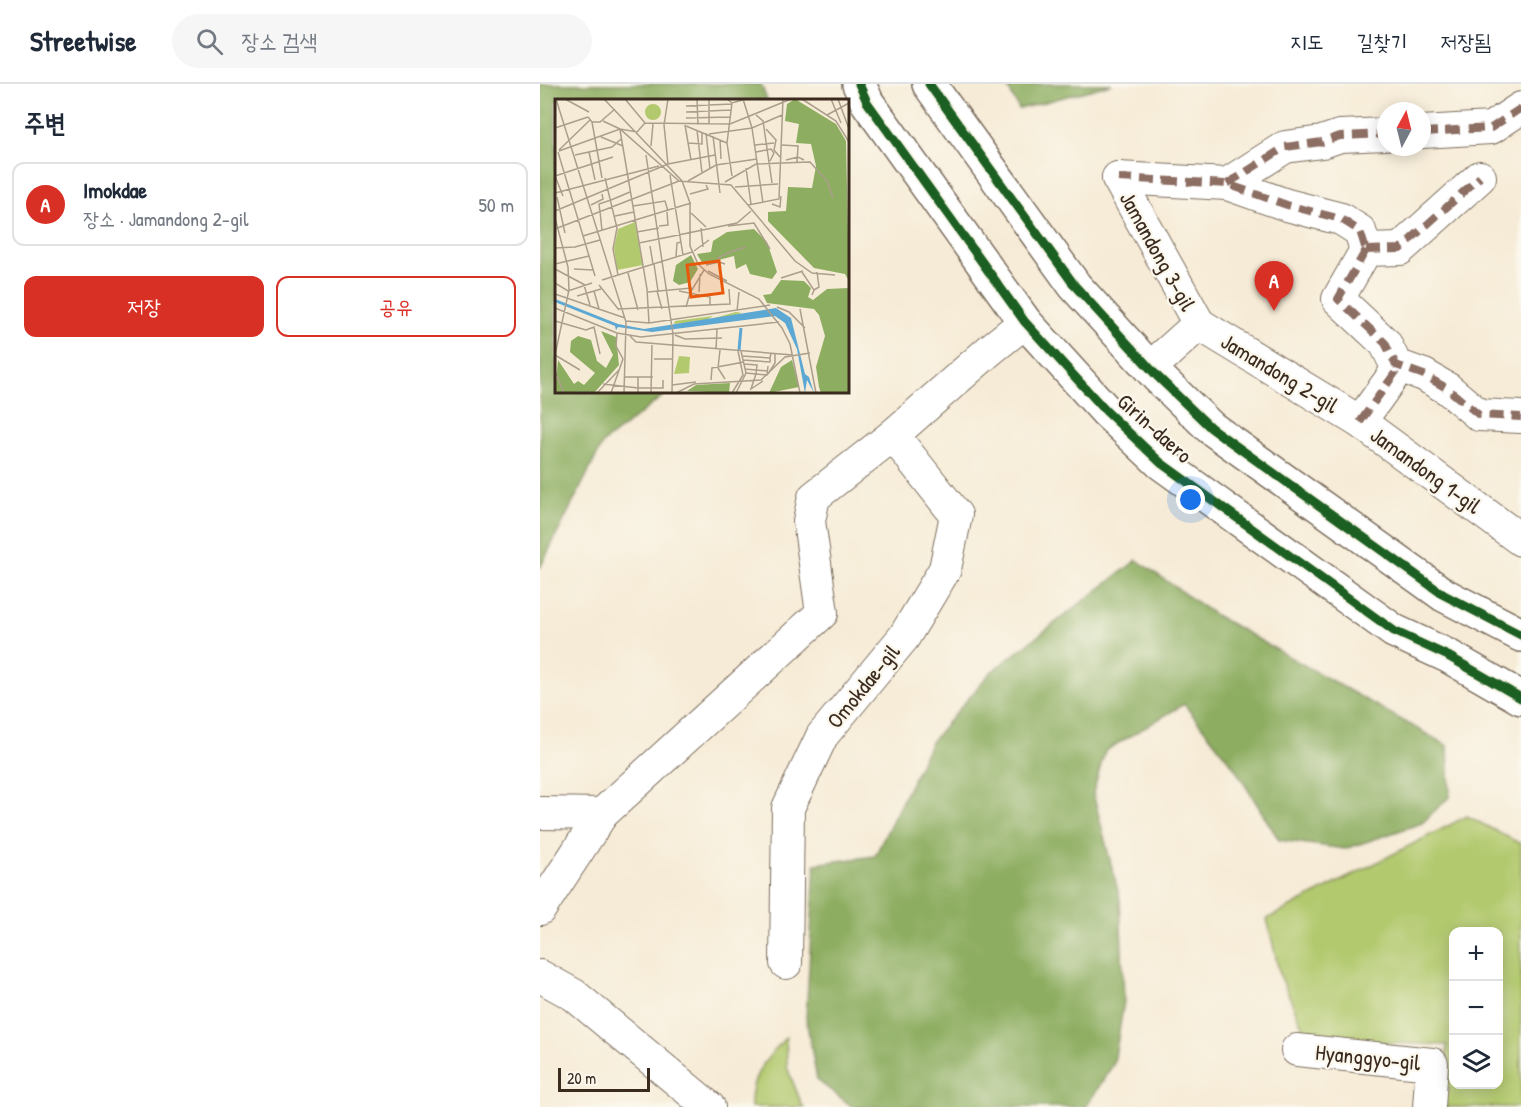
<!DOCTYPE html>
<html lang="ko">
<head>
<meta charset="utf-8">
<style>
	:root { --surface:#fff; --page:#f6f6f7; --text:#1f2937; --muted:#747a83; --line:#e0e1e3; --accent:#d93025 }
	body { margin:0; font-family:"Patrick Hand","Poor Story",sans-serif; background:var(--page); color:var(--text) }
	.controls { position:absolute; right:18px; bottom:18px; display:grid; overflow:hidden; border-radius:12px; box-shadow:0 3px 15px #0003 }
	.controls button { width:54px; height:54px; display:grid; place-items:center; padding:0; border:0; border-bottom:2px solid var(--line); background:var(--surface); color:var(--text); font:30px sans-serif }
	.compass { position:absolute; left:837px; top:18px; width:54px; height:54px; border-radius:50%; background:var(--surface); box-shadow:0 3px 15px #0003; rotate:7deg }
	.scale { position:absolute; left:18px; bottom:15px; width:92px; box-sizing:border-box; padding-left:6px; border:3px solid #3b2a1e; border-top:0; font-size:16px; line-height:21px; white-space:nowrap; color:#3b2a1e; -webkit-text-stroke:4px #fbf7ec; paint-order:stroke }
	.you { position:absolute; left:651px; top:416px; width:21px; height:21px; margin:-15px; border:4px solid #fff; border-radius:50%; background:#1a73e8; box-shadow:0 0 0 9px #1a73e833 }
	.badge { display:grid; place-items:center; width:39px; height:39px; border-radius:50%; background:var(--accent); color:#fff; font-size:20px; font-weight:700 }
	.pin { position:absolute; translate:-50% -50px; filter:drop-shadow(0 2px 3px #0008) }
	.pin::after { content:''; position:absolute; top:32px; width:21px; height:18px; background:inherit; clip-path:polygon(0 0,100% 0,50% 100%) }
	.list { margin:0; padding:0; list-style:none }
	h2 { display:flex; justify-content:space-between; align-items:center; height:78px; margin:0; padding:0 24px; font-size:26px }
	h2 small { font-size:20px; font-weight:400; color:var(--muted) }
	.list li { display:grid; grid-template-columns:39px 1fr auto; gap:18px; align-items:center; box-sizing:border-box; height:84px; margin:0 12px 12px; padding:0 12px; border:2px solid var(--line); border-radius:12px }
	.list b { display:block; font-size:22px; white-space:nowrap }
	.list p { margin:0; font-size:20px; white-space:nowrap; color:var(--muted) }
	.list em { font-size:20px; font-style:normal; color:var(--muted) }
	.actions { display:flex; gap:12px; padding:18px 24px }
	.actions a { flex:1; padding:14px 0; border:2px solid var(--accent); border-radius:12px; text-align:center; font-size:21px; color:var(--accent) }
	.actions .main { background:var(--accent); color:#fff }
	.icon { flex:none; width:33px; height:33px; fill:none; stroke:currentColor; stroke-width:2; stroke-linecap:round; stroke-linejoin:round }
	.map { position:relative; flex:none; width:981px; height:1023px; overflow:hidden }
	header { display:flex; align-items:center; gap:36px; box-sizing:border-box; height:84px; padding:0 30px; background:var(--surface); border-bottom:2px solid var(--line) }
	header strong { font-size:28px }
	nav { display:flex; gap:33px; margin-inline-start:auto; font-size:21px }
	.search { width:420px; height:54px; background:var(--page); display:flex; align-items:center; gap:15px; box-sizing:border-box; padding:0 21px; border-radius:33px; color:var(--muted); font-size:22px }
	main { display:flex }
	aside { flex:1; background:var(--surface) }
	.map>svg:first-child { display:block }
</style>
</head>
<body>
<header>
<strong>Streetwise</strong>
<div class="search"><svg class="icon" aria-label="search" viewBox="0 0 24 24"><circle cx="10" cy="10" r="6"/><path d="M15 15l6 6"/></svg>장소 검색</div>
<nav><a>지도</a><a>길찾기</a><a>저장됨</a></nav>
</header>
<main>
<aside>
<h2>주변<small></small></h2>
<ul class="list">
<li><span class="badge">A</span><div><b>Imokdae</b><p>장소 · Jamandong 2-gil</p></div><em>50 m</em></li>
</ul>
<div class="actions"><a class="main">저장</a><a>공유</a></div>
</aside>
<div class="map">
<svg width="981" height="1023" viewBox="0 0 981 1023">
	<rect width="100%" height="100%" fill="#fbf7ec"/>
	<filter id="ink" filterUnits="userSpaceOnUse"><feTurbulence type="fractalNoise" baseFrequency=".0167" numOctaves="2"/><feDisplacementMap in="SourceGraphic" scale="12" xChannelSelector="R" yChannelSelector="G"/><feConvolveMatrix kernelMatrix="1 2 1 2 8 2 1 2 1" color-interpolation-filters="sRGB"/></filter>
	<filter id="wash" filterUnits="userSpaceOnUse"><feTurbulence type="fractalNoise" baseFrequency=".008" numOctaves="4" result="noise"/><feDisplacementMap in="SourceGraphic" scale="24" xChannelSelector="R" yChannelSelector="G"/><feGaussianBlur stdDeviation="1.35" result="paint"/><feColorMatrix in="noise" values="0 0 0 0 0 0 0 0 0 0 0 0 0 0 0 0 0 1.4 0 .05"/><feComposite in="paint" operator="in"/></filter>
	<g filter="url(#wash)">
		<rect width="100%" height="100%" fill="#f6ebd6"/>
		<!-- green -->
		<g fill="#b2c96e" stroke="#767a46" stroke-width="1.5" fill-rule="evenodd">
			<path d="M 927,732 L 981,760 L 981,1023 L 903,1023 L 907,961 L 768,956 L 740,891 L 727,835 ZM 914,848 L 958,848 L 958,1000 L 914,1000 Z"/>
			<path d="M 246,953 L 247,983 L 262,1021 L 264,1023 L 211,1023 C 210,990 226,976 246,953 Z"/>
		</g>
		<!-- forest -->
		<g fill="#8dad61" stroke="#646c40" stroke-width="1.5">
			<path d="M 0,0 L 221,0 L 227,16 L 16,16 L 16,308 L 128,308 L 63,359 L 0,484 Z"/>
			<path d="M 466,0 L 572,0 L 479,25 Z"/>
			<path d="M 597,476 L 675,531 L 908,662 L 910,712 L 882,739 L 805,765 L 739,756 L 694,683 L 644,620 L 565,667 L 553,709 L 580,815 L 584,917 L 574,979 L 546,1023 L 313,1023 L 277,996 L 266,934 L 275,780 L 335,772 L 391,658 L 451,588 Z"/>
		</g>
	</g>
	<g filter="url(#ink)">
		<g fill="none" stroke-linecap="round" stroke-linejoin="round">
			<!-- minor casing -->
			<g stroke="#7c6e5e" stroke-width="34">
				<g id="minor">
					<path d="M 882,48 L 951,44 L 981,24"/>
					<path d="M 578,94 L 687,100 L 747,121 L 801,135 L 820,147 L 826,166"/>
					<path d="M 578,94 L 659,240"/>
					<path d="M 687,100 L 745,63 L 782,58 L 800,52 L 846,50"/>
					<path d="M 826,166 L 798,215 L 845,259 L 856,281 L 884,291 L 908,305 L 939,331 L 981,333"/>
					<path d="M 826,166 L 860,165 L 940,93"/>
					<path d="M 610,284 L 659,240 L 820,338 L 981,456"/>
					<path d="M 820,338 L 855,289 L 856,281"/>
					<path d="M 0,729 L 62,730"/>
					<path d="M 0,825 L 62,730 L 282,529 L 269,437 L 274,413 L 353,351 L 450,266 L 485,238"/>
					<path d="M 246,879 L 248,724 L 282,652 L 364,553 L 405,485 L 416,431 L 353,351"/>
					<path d="M 0,892 L 34,911 L 169,1023"/>
					<path d="M 757,966 L 892,980 L 889,1023"/>
				</g>
			</g>
			<!-- tertiary casing -->
			<g stroke="#7c6e5e" stroke-width="36">
				<g id="tertiary">
					<path d="M 319,0 L 327,18 L 485,238 L 566,327 L 621,379 L 854,547 L 908,572 L 981,614"/>
					<path d="M 389,0 L 535,202 L 617,292 L 671,344 L 904,511 L 981,551"/>
				</g>
			</g>
			<!-- minor -->
			<use href="#minor" stroke="#fff" stroke-width="32"/>
			<!-- tertiary -->
			<use href="#tertiary" stroke="#fff" stroke-width="33"/>
			<!-- quiet -->
			<g stroke="#8d6e63" stroke-width="8" stroke-dasharray="15 8" stroke-linecap="butt">
				<path d="M 882,48 L 951,44 L 981,24"/>
				<path d="M 578,94 L 687,100 L 747,121 L 801,135 L 820,147 L 826,166"/>
				<path d="M 687,100 L 745,63 L 782,58 L 800,52 L 846,50"/>
				<path d="M 826,166 L 798,215 L 845,259 L 856,281 L 884,291 L 908,305 L 939,331 L 981,333"/>
				<path d="M 826,166 L 860,165 L 940,93"/>
				<path d="M 820,338 L 855,289 L 856,281"/>
			</g>
			<!-- cycleway casing -->
			<g stroke="#fbf7ec" stroke-width="13">
				<g id="cycleway">
					<path d="M 319,0 L 327,18 L 485,238 L 566,327 L 621,379 L 854,547 L 908,572 L 981,614"/>
					<path d="M 389,0 L 535,202 L 617,292 L 671,344 L 904,511 L 981,551"/>
				</g>
			</g>
			<!-- cycleway -->
			<use href="#cycleway" stroke="#1b5e20" stroke-width="9"/>
		</g>
	</g>
	<g text-anchor="middle" dominant-baseline="central" stroke-width="4.5" stroke-linejoin="round" paint-order="stroke">
		<!-- street labels -->
		<g font-size="22" fill="#3b2a1e" stroke="#fbf7ec">
			<text transform="translate(618 167) rotate(61)">Jamandong 3-gil</text>
			<text transform="translate(740 289) rotate(31)">Jamandong 2-gil</text>
			<text transform="translate(615 344) rotate(42)">Girin-daero</text>
			<text transform="translate(886 386) rotate(36)">Jamandong 1-gil</text>
			<text transform="translate(323 602) rotate(-51)">Omokdae-gil</text>
			<text transform="translate(828 973) rotate(6)">Hyanggyo-gil</text>
		</g>
	</g>
	<!-- overview -->
	<g transform="translate(15 15)">
		<rect width="294" height="294" fill="#f6ebd6"/>
		<path d="M90 13a8 8 0 1 1 16 0a8 8 0 1 1-16 0ZM 80,123 L 88,166 L 62,171 L 59,149 L 63,130 ZM 181,213 L 187,214 L 162,222 L 119,225 L 120,222 L 158,217 L 152,221 ZM 124,257 L 135,258 L 134,274 L 119,275 Z" fill="#b2c96e"/>
		<path d="M 240,0 L 281,25 L 291,42 L 294,182 L 290,175 L 259,169 L 213,122 L 213,113 L 231,112 L 233,88 L 257,89 L 261,67 L 256,45 L 241,44 L 244,25 L 230,22 L 232,5 ZM 199,130 L 212,143 L 222,173 L 217,180 L 195,175 L 191,165 L 181,170 L 179,157 L 148,165 L 142,155 L 156,153 L 158,142 L 172,133 ZM 136,156 L 143,170 L 135,183 L 124,186 L 118,182 L 121,166 ZM 226,181 L 249,182 L 256,189 L 253,198 L 258,201 L 272,190 L 294,189 L 294,294 L 266,294 L 264,288 L 261,268 L 270,237 L 264,216 L 259,210 L 212,204 L 208,196 L 216,195 ZM 46,232 L 61,238 L 64,266 L 39,294 L 0,294 L 3,261 L 19,285 L 23,282 L 29,286 L 40,274 L 15,253 L 16,242 L 23,237 L 36,241 L 42,262 L 51,269 L 58,256 ZM 237,261 L 244,288 L 214,294 L 226,268 ZM 175,284 L 174,294 L 132,292 L 141,286 Z" fill="#8dad61"/>
		<path d="M 0,200 L 63,225 L 89,230 L 221,209 L 236,219 L 250,275 L 254,278 L 259,294 L 252,281 L 250,294 L 242,250 L 230,224 L 220,217 L 97,233 L 63,228 L 61,231 L 60,227 L 0,203 Z" fill="#5ca8d5"/>
		<path fill="none" stroke="#5ca8d5" stroke-width="3" d="M 184,251 L 186,229"/>
		<path fill="none" stroke="#ab9e8c" stroke-width="1.5" d="M 1,0 L 71,223 L 69,294M 10,0 L 34,13M 49,0 L 127,82 L 135,104 L 135,147 L 143,165 L 154,175 L 204,200 L 227,229 L 235,245 L 245,294M 70,0 L 90,24M 113,0 L 109,26 L 113,65M 142,0 L 143,26M 154,0 L 154,25M 172,0 L 177,4 L 191,0M 188,0 L 197,29 L 208,104M 247,0 L 281,22 L 294,43M 276,0 L 286,24M 283,0 L 294,30M 131,7 L 177,5M 131,13 L 176,11M 201,16 L 208,22 L 217,84M 272,16 L 294,4M 33,18 L 37,23 L 45,23 L 60,10M 131,19 L 175,18M 48,22 L 65,30 L 124,82 L 176,86 L 240,162 L 257,174 L 280,176M 37,23 L 47,79M 90,24 L 175,25 L 236,0M 130,26 L 136,61M 131,27 L 172,44M 0,29 L 33,18M 211,30 L 221,41 L 219,51 L 225,58M 65,31 L 92,190 L 94,224M 142,31 L 147,74M 151,34 L 155,70M 154,35 L 197,29 L 227,16M 158,37 L 165,94M 46,38 L 68,47M 165,41 L 166,60M 133,44 L 147,45 L 147,33M 200,46 L 219,44M 227,46 L 243,47 L 242,63M 96,47 L 98,25M 4,51 L 35,21M 4,52 L 65,30 L 82,33 L 90,24M 3,53 L 40,177M 34,53 L 40,81M 201,53 L 216,50 L 219,54 L 215,62M 20,56 L 57,48 L 66,40M 91,56 L 118,235 L 117,294M 231,61 L 243,58 L 249,61M 191,69 L 196,105M 115,76 L 128,156M 0,77 L 58,58M 0,77 L 8,97M 177,77 L 172,44 L 177,4M 50,79 L 62,129 L 58,150 L 63,176M 133,82 L 161,66 L 202,60M 170,83 L 201,65 L 255,63 L 272,82 L 278,99M 180,88 L 223,85M 0,94 L 104,67M 135,95 L 153,90 L 151,86M 2,98 L 10,134M 56,101 L 75,93M 217,105 L 225,108 L 226,97M 36,106 L 48,100 L 47,95M 193,106 L 224,100 L 228,0M 78,107 L 110,102 L 113,112M 0,112 L 113,65 L 160,56M 45,112 L 47,132M 45,113 L 44,105 L 56,101M 136,114 L 151,128M 60,117 L 79,113M 0,119 L 13,168 L 14,191 L 0,256M 104,127 L 113,126 L 112,113M 173,127 L 199,124 L 215,150M 146,129 L 148,148M 0,130 L 124,82M 82,133 L 104,129M 28,137 L 136,104M 84,144 L 182,124 L 196,112M 95,147 L 98,165M 0,149 L 20,148 L 45,141M 139,152 L 154,141M 121,158 L 122,144 L 126,143M 164,163 L 163,159 L 175,153 L 191,148M 0,165 L 34,157M 99,165 L 103,192M 151,166 L 164,163 L 170,165M 0,170 L 30,186M 19,170 L 38,171M 153,172 L 172,182M 247,173 L 259,191 L 257,196M 73,174 L 83,211M 226,179 L 248,172M 47,181 L 137,153M 0,184 L 13,192 L 37,184M 29,186 L 35,206M 44,186 L 64,211M 259,191 L 264,188 L 262,173M 39,192 L 44,210M 102,192 L 107,210M 124,192 L 155,198 L 155,206M 93,193 L 137,189M 144,193 L 145,175M 0,195 L 70,219M 22,197 L 46,190M 131,208 L 135,194 L 149,171M 222,208 L 234,213 L 250,229M 0,209 L 62,234 L 86,238 L 224,223M 63,210 L 175,205 L 174,190M 245,210 L 261,294M 182,212 L 184,193M 0,222 L 31,231 L 39,228 L 45,255M 71,222 L 94,224 L 215,206M 120,236 L 130,240 L 167,239M 75,237 L 81,243 L 238,256M 161,250 L 162,230M 165,251 L 163,269 L 170,280M 0,256 L 25,271M 187,257 L 215,259 L 216,254M 99,260 L 118,260M 188,261 L 215,263 L 215,259M 189,265 L 202,266 L 201,275 L 212,276 L 213,267M 190,270 L 213,272M 0,272 L 9,294M 191,274 L 201,275 L 196,290 L 208,282M 213,275 L 220,264 L 220,255M 70,278 L 98,278M 83,278 L 83,289 L 108,289 L 108,281M 156,281 L 157,269 L 189,263M 48,285 L 83,289 L 83,294M 117,286 L 141,283M 42,294 L 64,271M 56,294 L 68,260 L 61,247 L 62,234M 96,294 L 97,244M 121,294 L 139,285 L 206,281 L 230,258 L 255,254M 177,294 L 188,276 L 183,252M 181,294 L 191,274 L 186,252"/>
		<path fill="#e8590c" fill-opacity="0.15" stroke="#e8590c" stroke-width="3" d="M 164,162 L 168,194 L 136,198 L 132,166 Z"/>
		<rect width="294" height="294" fill="none" stroke="#3b2a1e" stroke-width="3"/>
	</g>
</svg>
<div class="controls">
<button>+</button>
<button>−</button>
<button><svg class="icon" aria-label="layers" viewBox="0 0 24 24"><path d="M12 4l9 5-9 5-9-5zM3 14l9 5 9-5"/></svg></button>
</div>
<svg class="compass" viewBox="-18 -18 36 36"><path d="M0-13l5 13h-10z" fill="#e53935"/><path d="M0 13l5-13h-10z" fill="#747a83"/></svg>
<div class="scale">20 m</div>
<div class="you"></div>
<div class="pin badge" style="left:734px;top:227px">A</div>
</div>
</main>
</body>
</html>
